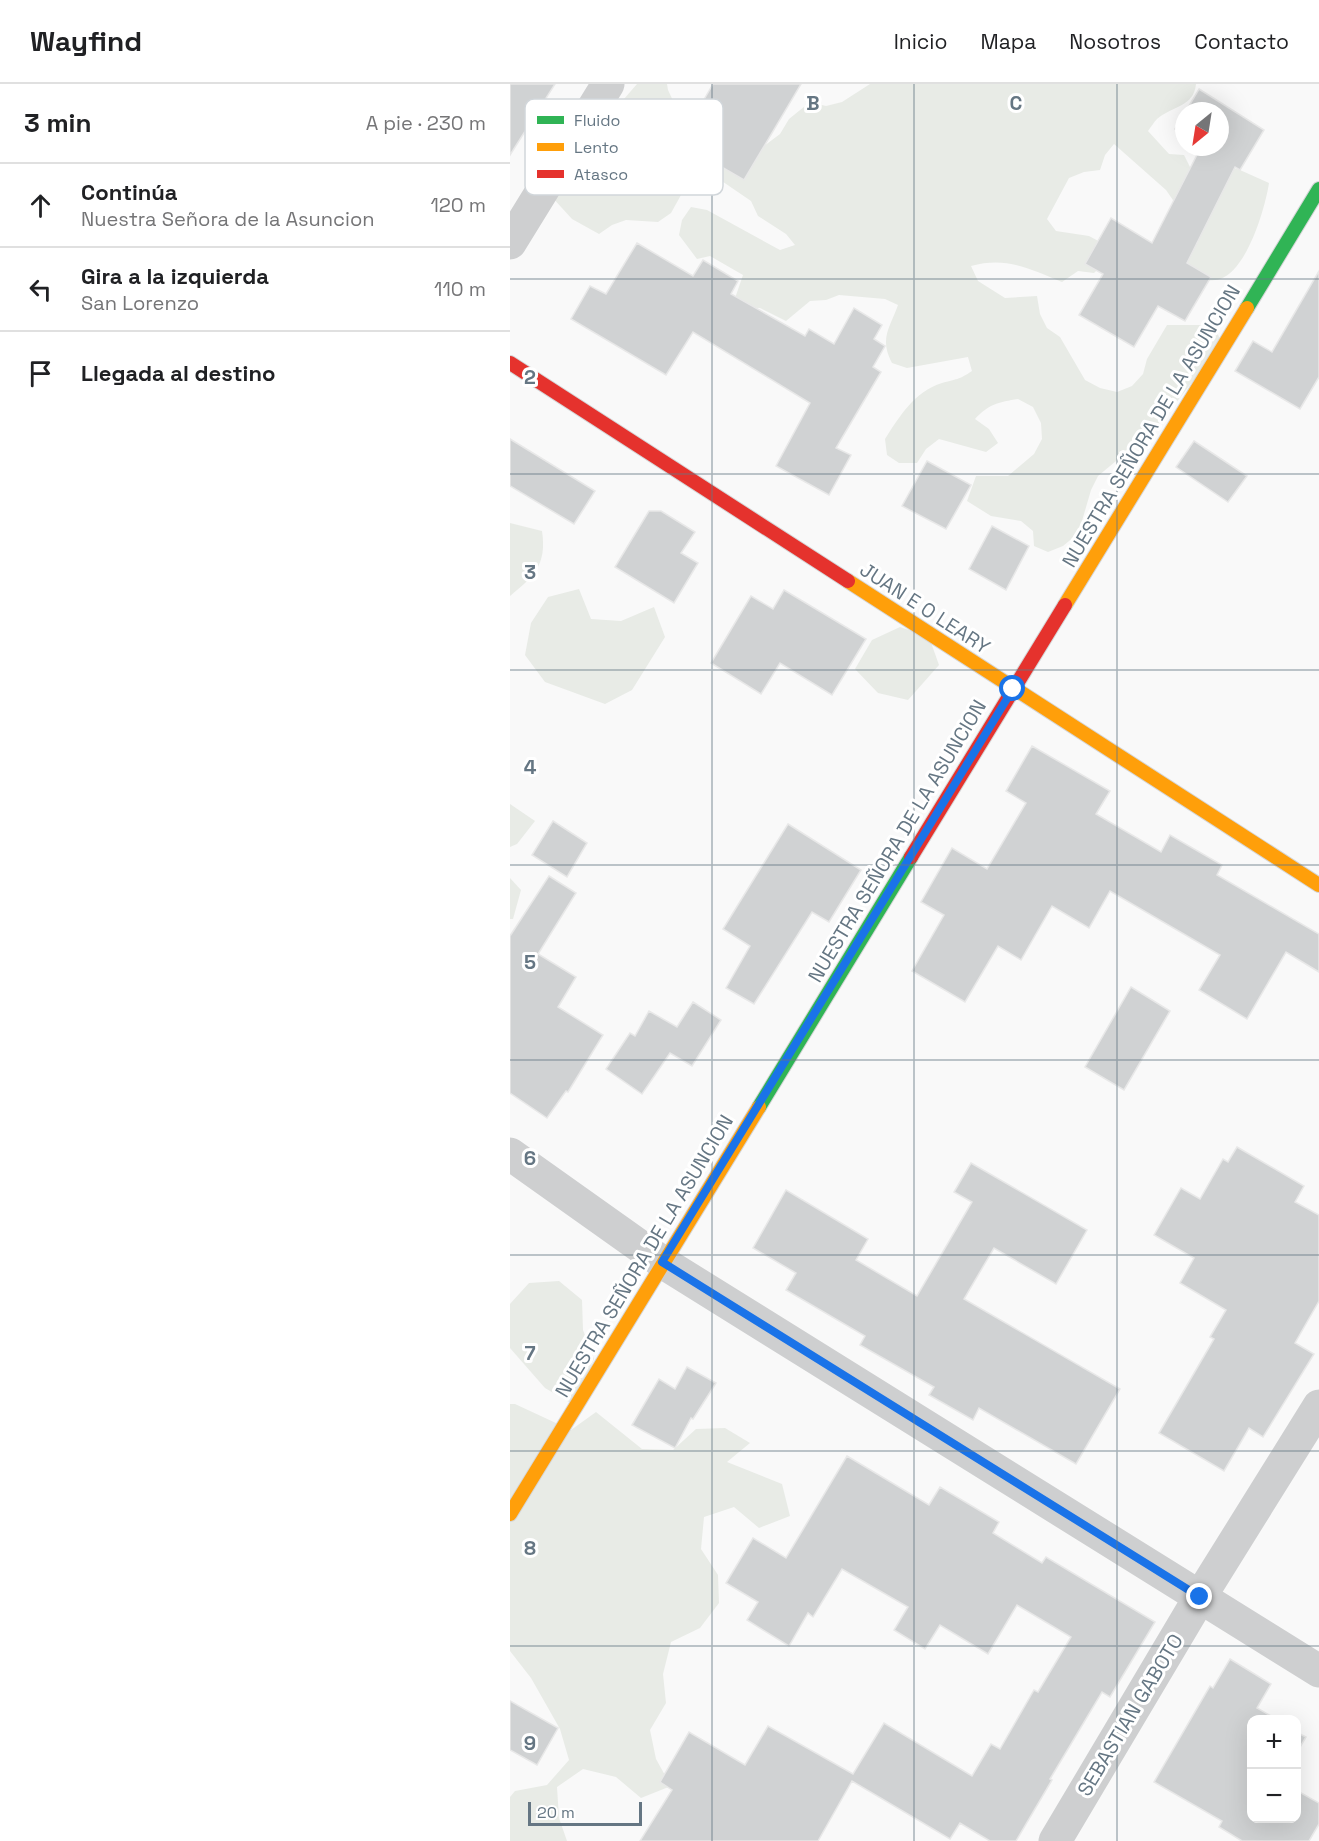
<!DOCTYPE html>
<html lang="es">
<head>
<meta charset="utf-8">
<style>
	:root { --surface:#fff; --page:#f6f6f6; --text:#202124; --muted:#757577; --line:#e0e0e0 }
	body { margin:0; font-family:"Space Grotesk",sans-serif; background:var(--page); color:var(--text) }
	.controls { position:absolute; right:18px; bottom:18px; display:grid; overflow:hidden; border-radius:12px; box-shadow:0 6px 24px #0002 }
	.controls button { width:54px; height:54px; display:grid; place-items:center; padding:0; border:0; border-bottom:2px solid var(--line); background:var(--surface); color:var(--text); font:30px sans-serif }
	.compass { position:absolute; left:665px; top:18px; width:54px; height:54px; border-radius:50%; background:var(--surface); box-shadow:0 6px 24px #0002; rotate:210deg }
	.scale { position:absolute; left:18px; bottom:15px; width:114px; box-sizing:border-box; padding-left:6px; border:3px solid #657683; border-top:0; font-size:16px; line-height:21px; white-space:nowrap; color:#657683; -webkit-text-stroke:4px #fff; paint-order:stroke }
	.stop { position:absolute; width:18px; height:18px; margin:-14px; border:4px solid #1a73e8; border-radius:50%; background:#fff }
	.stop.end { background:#1a73e8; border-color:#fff; box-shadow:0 2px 6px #0008 }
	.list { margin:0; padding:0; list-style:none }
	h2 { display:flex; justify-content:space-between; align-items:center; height:78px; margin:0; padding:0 24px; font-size:26px }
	h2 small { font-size:20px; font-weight:400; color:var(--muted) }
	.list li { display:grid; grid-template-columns:39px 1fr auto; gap:18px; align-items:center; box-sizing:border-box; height:84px; padding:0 24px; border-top:2px solid var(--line) }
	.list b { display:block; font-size:22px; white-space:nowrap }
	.list p { margin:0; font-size:20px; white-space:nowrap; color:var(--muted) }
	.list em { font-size:20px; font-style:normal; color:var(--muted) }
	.icon { flex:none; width:33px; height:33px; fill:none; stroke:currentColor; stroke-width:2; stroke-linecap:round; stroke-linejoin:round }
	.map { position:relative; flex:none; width:809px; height:1757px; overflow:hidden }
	header { display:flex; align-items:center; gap:36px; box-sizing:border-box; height:84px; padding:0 30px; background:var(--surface); border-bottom:2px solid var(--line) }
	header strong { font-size:28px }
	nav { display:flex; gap:33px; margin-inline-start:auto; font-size:21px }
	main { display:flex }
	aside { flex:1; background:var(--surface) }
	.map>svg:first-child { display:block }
</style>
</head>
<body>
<header>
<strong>Wayfind</strong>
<nav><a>Inicio</a><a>Mapa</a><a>Nosotros</a><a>Contacto</a></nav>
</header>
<main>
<aside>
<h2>3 min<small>A pie · 230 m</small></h2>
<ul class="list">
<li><svg class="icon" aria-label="ahead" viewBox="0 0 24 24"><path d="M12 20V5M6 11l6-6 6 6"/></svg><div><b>Continúa</b><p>Nuestra Señora de la Asuncion</p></div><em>120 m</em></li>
<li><svg class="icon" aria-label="left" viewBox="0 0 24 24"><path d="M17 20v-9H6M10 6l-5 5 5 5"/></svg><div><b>Gira a la izquierda</b><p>San Lorenzo</p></div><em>110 m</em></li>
<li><svg class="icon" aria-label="arrive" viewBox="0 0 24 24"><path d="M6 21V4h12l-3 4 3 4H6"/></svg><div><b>Llegada al destino</b></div></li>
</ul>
</aside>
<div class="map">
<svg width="809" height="1757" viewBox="0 0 809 1757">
	<rect width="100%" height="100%" fill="#f9f9f9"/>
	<!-- green -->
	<g fill="#e8ebe6">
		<path d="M 127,0 L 157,0 L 158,6 L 173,38 L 194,50 L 207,47 L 254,62 L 270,50 L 279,35 L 300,18 L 316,22 L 332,18 L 360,0 L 686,0 C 684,23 662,22 647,35 C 644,38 641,43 638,47 L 659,70 L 674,71 L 682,87 L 714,81 L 730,86 L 759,99 C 755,125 737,186 710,195 C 701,198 687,195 677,195 L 665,119 L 656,106 L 604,60 L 595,71 L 590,86 L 574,88 L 559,94 L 537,135 L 546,147 L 579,152 L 594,160 L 596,177 L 584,189 L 568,187 L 552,198 C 520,185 496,172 461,182 L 468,197 L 495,214 L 527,212 L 530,230 L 537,244 L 550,253 L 575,296 L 590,304 L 607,308 L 622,302 L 633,290 L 637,275 L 657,241 L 704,241 L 712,260 L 647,343 L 588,392 L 581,406 L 572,437 L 565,452 L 553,462 L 538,468 L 524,462 L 523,447 L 511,437 L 481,432 L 457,417 L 466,392 L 498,392 L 524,370 L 532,355 L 531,339 L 523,323 L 508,315 C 489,318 479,320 465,335 L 479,345 L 488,359 L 476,368 L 429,355 L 416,365 L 407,379 L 389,379 L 377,371 L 375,355 C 390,332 404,308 432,299 C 446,295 449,296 462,287 L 458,273 L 397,284 L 382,279 C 369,254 380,244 388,221 L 375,215 L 329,211 L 316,216 L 300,217 L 276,237 L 250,224 L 222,223 L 233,191 L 200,172 L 187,175 L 169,151 L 172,136 L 181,123 L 197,126 L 270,166 L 285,161 L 276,150 L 248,132 L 241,117 L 203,91 L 187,92 L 176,102 L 161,129 L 148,138 L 116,136 L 102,141 L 89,150 L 62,135 L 41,112 L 55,83 L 91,51 L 107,23 Z"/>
		<path d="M 0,439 L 32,447 C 37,481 24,492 0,512 Z"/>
		<path d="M 69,505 L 81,535 L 111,537 L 144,523 L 155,553 L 122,606 L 95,620 L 35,598 L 15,571 L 21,539 L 38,513 Z"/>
		<path d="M 390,543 L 419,553 L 429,581 L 398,616 L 368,609 L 345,585 L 362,556 Z"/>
		<path d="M 0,720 L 25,737 L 7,760 L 0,763 Z"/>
		<path d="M 0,794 L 11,806 L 3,835 L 0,835 Z"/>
		<path d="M 49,1197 L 72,1216 L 73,1246 L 84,1275 L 64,1321 L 35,1304 L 0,1264 L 0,1220 L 19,1199 Z"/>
		<path d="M 0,1320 L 5,1320 L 61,1346 L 86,1328 L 132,1365 L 163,1366 L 186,1345 L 215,1344 L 240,1359 L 217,1378 L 272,1400 L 280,1432 L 249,1444 L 224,1423 L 194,1433 L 191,1465 L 208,1491 L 209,1519 L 190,1544 L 161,1558 L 153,1590 L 156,1619 L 140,1646 L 146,1675 L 161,1702 L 131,1714 L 106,1693 L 73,1685 L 47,1703 L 49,1734 L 57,1757 L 0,1757 L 0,1713 L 5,1707 L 37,1701 L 59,1676 L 50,1645 L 21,1594 L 0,1567 Z"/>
	</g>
	<!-- building -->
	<g fill="#d0d2d3" stroke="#e8e8e8" stroke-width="1.5">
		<path d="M 0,0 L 45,0 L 0,71 Z"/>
		<path d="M 203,0 L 291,0 L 234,96 L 196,74 L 211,49 L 184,33 Z"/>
		<path d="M 689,5 L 754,46 L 730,86 L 725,83 L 677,179 L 701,193 L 675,237 L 648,222 L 624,263 L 569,231 L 593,190 L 575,180 L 601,134 L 642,159 L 691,63 L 710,63 L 710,27 L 676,27 Z"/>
		<path d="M 674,30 L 674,51 L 665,45 Z"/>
		<path d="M 127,159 L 183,192 L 193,176 L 228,197 L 221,210 L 295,252 L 299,245 L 324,260 L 344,224 L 372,241 L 364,255 L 375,262 L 363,283 L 371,288 L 326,364 L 341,371 L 319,411 L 266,382 L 300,319 L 183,248 L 156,291 L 61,235 L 80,202 L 96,210 Z"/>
		<path d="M 809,187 L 809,293 L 790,325 L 725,287 L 743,257 L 762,268 Z"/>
		<path d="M 0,355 L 85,407 L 64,440 L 0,402 Z"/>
		<path d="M 684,357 L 737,392 L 718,418 L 666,383 Z"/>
		<path d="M 417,377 L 461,401 L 436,445 L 392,422 Z"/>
		<path d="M 139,427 L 151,427 L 185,448 L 171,469 L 188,479 L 164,519 L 105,483 Z"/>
		<path d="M 482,442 L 519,462 L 496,506 L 459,485 Z"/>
		<path d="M 274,506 L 356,555 L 322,611 L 270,579 L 251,610 L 201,579 L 241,512 L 263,525 Z"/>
		<path d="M 522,662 L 600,707 L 586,730 L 651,768 L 660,751 L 712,781 L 707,791 L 809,850 L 809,888 L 776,868 L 737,935 L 689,906 L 710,871 L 600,807 L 579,844 L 542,822 L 511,876 L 488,862 L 455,918 L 402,887 L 434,831 L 411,818 L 442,764 L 477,785 L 516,719 L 496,707 Z"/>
		<path d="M 43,737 L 77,759 L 57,793 L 22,771 Z"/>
		<path d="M 278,740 L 351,786 L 319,838 L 302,828 L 244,920 L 216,904 L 240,862 L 213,845 Z"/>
		<path d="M 39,792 L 66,809 L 28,870 L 66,893 L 48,923 L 93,951 L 58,1008 L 56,1007 L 37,1034 L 0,1009 L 0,852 Z"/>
		<path d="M 621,903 L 660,927 L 614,1006 L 575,983 Z"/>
		<path d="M 183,918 L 211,936 L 182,982 L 160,969 L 132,1010 L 96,985 L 120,949 L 125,952 L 139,927 L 167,943 Z"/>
		<path d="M 727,1063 L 794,1102 L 785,1118 L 809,1131 L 809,1217 L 785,1259 L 804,1270 L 753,1353 L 739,1344 L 714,1387 L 649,1349 L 704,1255 L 700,1253 L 716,1226 L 670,1199 L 684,1174 L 644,1151 L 671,1104 L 690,1115 L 713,1075 L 718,1078 Z"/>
		<path d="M 461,1079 L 577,1146 L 546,1200 L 484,1164 L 454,1215 L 610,1305 L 566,1380 L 469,1324 L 463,1336 L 419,1311 L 424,1303 L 350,1261 L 355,1252 L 276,1206 L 286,1189 L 243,1164 L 276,1106 L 358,1155 L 346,1176 L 407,1212 L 462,1118 L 444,1108 Z"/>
		<path d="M 177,1283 L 206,1299 L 183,1335 L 181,1334 L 165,1364 L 122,1341 L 149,1295 L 165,1305 Z"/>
		<path d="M 337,1372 L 419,1421 L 430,1403 L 489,1438 L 483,1449 L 532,1479 L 536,1473 L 645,1538 L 600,1613 L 592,1608 L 540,1695 L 542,1696 L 506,1757 L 480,1757 L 450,1739 L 440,1755 L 342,1697 L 308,1757 L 130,1757 L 162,1706 L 150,1698 L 179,1648 L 235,1681 L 258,1642 L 343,1690 L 374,1639 L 462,1692 L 481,1660 L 490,1665 L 524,1606 L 528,1608 L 561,1553 L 507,1521 L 478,1570 L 430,1541 L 415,1565 L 384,1546 L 398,1523 L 332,1485 L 303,1533 L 298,1529 L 279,1562 L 237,1536 L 248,1518 L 216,1499 L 243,1454 L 276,1474 Z"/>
		<path d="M 720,1575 L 761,1600 L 747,1624 L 766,1635 L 741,1635 L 741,1734 L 786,1734 L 786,1706 L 809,1719 L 809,1740 L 799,1757 L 732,1757 L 709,1743 L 712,1737 L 644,1698 L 700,1602 L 703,1604 Z"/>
		<path d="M 0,1617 L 48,1644 L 27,1681 L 0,1666 Z"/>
		<path d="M 786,1648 L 796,1653 L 786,1670 Z"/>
	</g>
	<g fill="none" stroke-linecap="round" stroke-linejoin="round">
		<!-- fast casing -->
		<g stroke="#d5d6d7" stroke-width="16">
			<g id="fast">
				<path d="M 737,224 L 809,105"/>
				<path d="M 249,1023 L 401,773"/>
			</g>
		</g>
		<!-- slow casing -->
		<g stroke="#d5d6d7" stroke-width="16">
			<g id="slow">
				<path d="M 338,497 L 809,801"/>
				<path d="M 555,521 L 737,224"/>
				<path d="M 0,1430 L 249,1023"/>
			</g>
		</g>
		<!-- jam casing -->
		<g stroke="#d5d6d7" stroke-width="16">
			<g id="jam">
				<path d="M 0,279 L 338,497"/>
				<path d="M 401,773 L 555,521"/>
			</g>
		</g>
		<!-- street -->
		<g stroke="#cecfd0" stroke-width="33">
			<path d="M 0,159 L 98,0"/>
			<path d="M 0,1070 L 152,1178 L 809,1587"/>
			<path d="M 545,1757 L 690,1513 L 809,1322"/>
		</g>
		<!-- fast -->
		<use href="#fast" stroke="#30b455" stroke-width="14"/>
		<!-- slow -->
		<use href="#slow" stroke="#ff9f0a" stroke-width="14"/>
		<!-- jam -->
		<use href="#jam" stroke="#e5322d" stroke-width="14"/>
	</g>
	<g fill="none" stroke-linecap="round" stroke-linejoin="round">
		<!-- route -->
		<path stroke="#1a73e8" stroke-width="8" d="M 503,605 L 152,1178 L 690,1513"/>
	</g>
	<!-- grid -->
	<path fill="none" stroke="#657683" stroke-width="1.5" stroke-opacity="0.55" d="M 202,0 L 202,1757M 404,0 L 404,1757M 607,0 L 607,1757M 0,195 L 809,195M 0,390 L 809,390M 0,586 L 809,586M 0,781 L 809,781M 0,976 L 809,976M 0,1171 L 809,1171M 0,1367 L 809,1367M 0,1562 L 809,1562"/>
	<g text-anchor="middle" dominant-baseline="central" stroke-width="6" stroke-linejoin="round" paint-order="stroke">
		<!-- street labels -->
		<g font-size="20" fill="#657683" stroke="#fff">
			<text transform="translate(641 342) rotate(-59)">NUESTRA SEÑORA DE LA ASUNCION</text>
			<text transform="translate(415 524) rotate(33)">JUAN E O LEARY</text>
			<text transform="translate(387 757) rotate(-59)">NUESTRA SEÑORA DE LA ASUNCION</text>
			<text transform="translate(134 1172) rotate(-59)">NUESTRA SEÑORA DE LA ASUNCION</text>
			<text transform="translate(620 1631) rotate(-59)">SEBASTIAN GABOTO</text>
		</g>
	</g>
	<!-- legend -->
	<rect x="15" y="15" width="198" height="96" rx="9" fill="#fff" stroke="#d1d6da" stroke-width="1.5"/>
	<rect x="27" y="32" width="27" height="8" fill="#30b455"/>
	<rect x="27" y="59" width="27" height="8" fill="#ff9f0a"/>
	<rect x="27" y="86" width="27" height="8" fill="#e5322d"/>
	<g font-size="16" fill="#657683">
		<text x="64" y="42">Fluido</text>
		<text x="64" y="69">Lento</text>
		<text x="64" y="96">Atasco</text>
	</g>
	<g font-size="20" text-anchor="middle" font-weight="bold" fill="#657683" stroke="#fff" stroke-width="6" stroke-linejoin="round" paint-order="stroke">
		<text x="303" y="26">B</text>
		<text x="506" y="26">C</text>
		<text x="20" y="300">2</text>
		<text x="20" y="495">3</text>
		<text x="20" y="690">4</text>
		<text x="20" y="885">5</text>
		<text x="20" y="1081">6</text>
		<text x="20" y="1276">7</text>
		<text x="20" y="1471">8</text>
		<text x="20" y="1666">9</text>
	</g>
</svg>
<div class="controls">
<button>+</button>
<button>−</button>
</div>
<svg class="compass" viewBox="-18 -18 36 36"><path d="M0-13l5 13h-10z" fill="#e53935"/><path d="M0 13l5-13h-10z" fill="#757577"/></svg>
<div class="scale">20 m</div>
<div class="stop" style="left:503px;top:605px"></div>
<div class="stop end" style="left:690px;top:1513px"></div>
</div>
</main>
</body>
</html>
